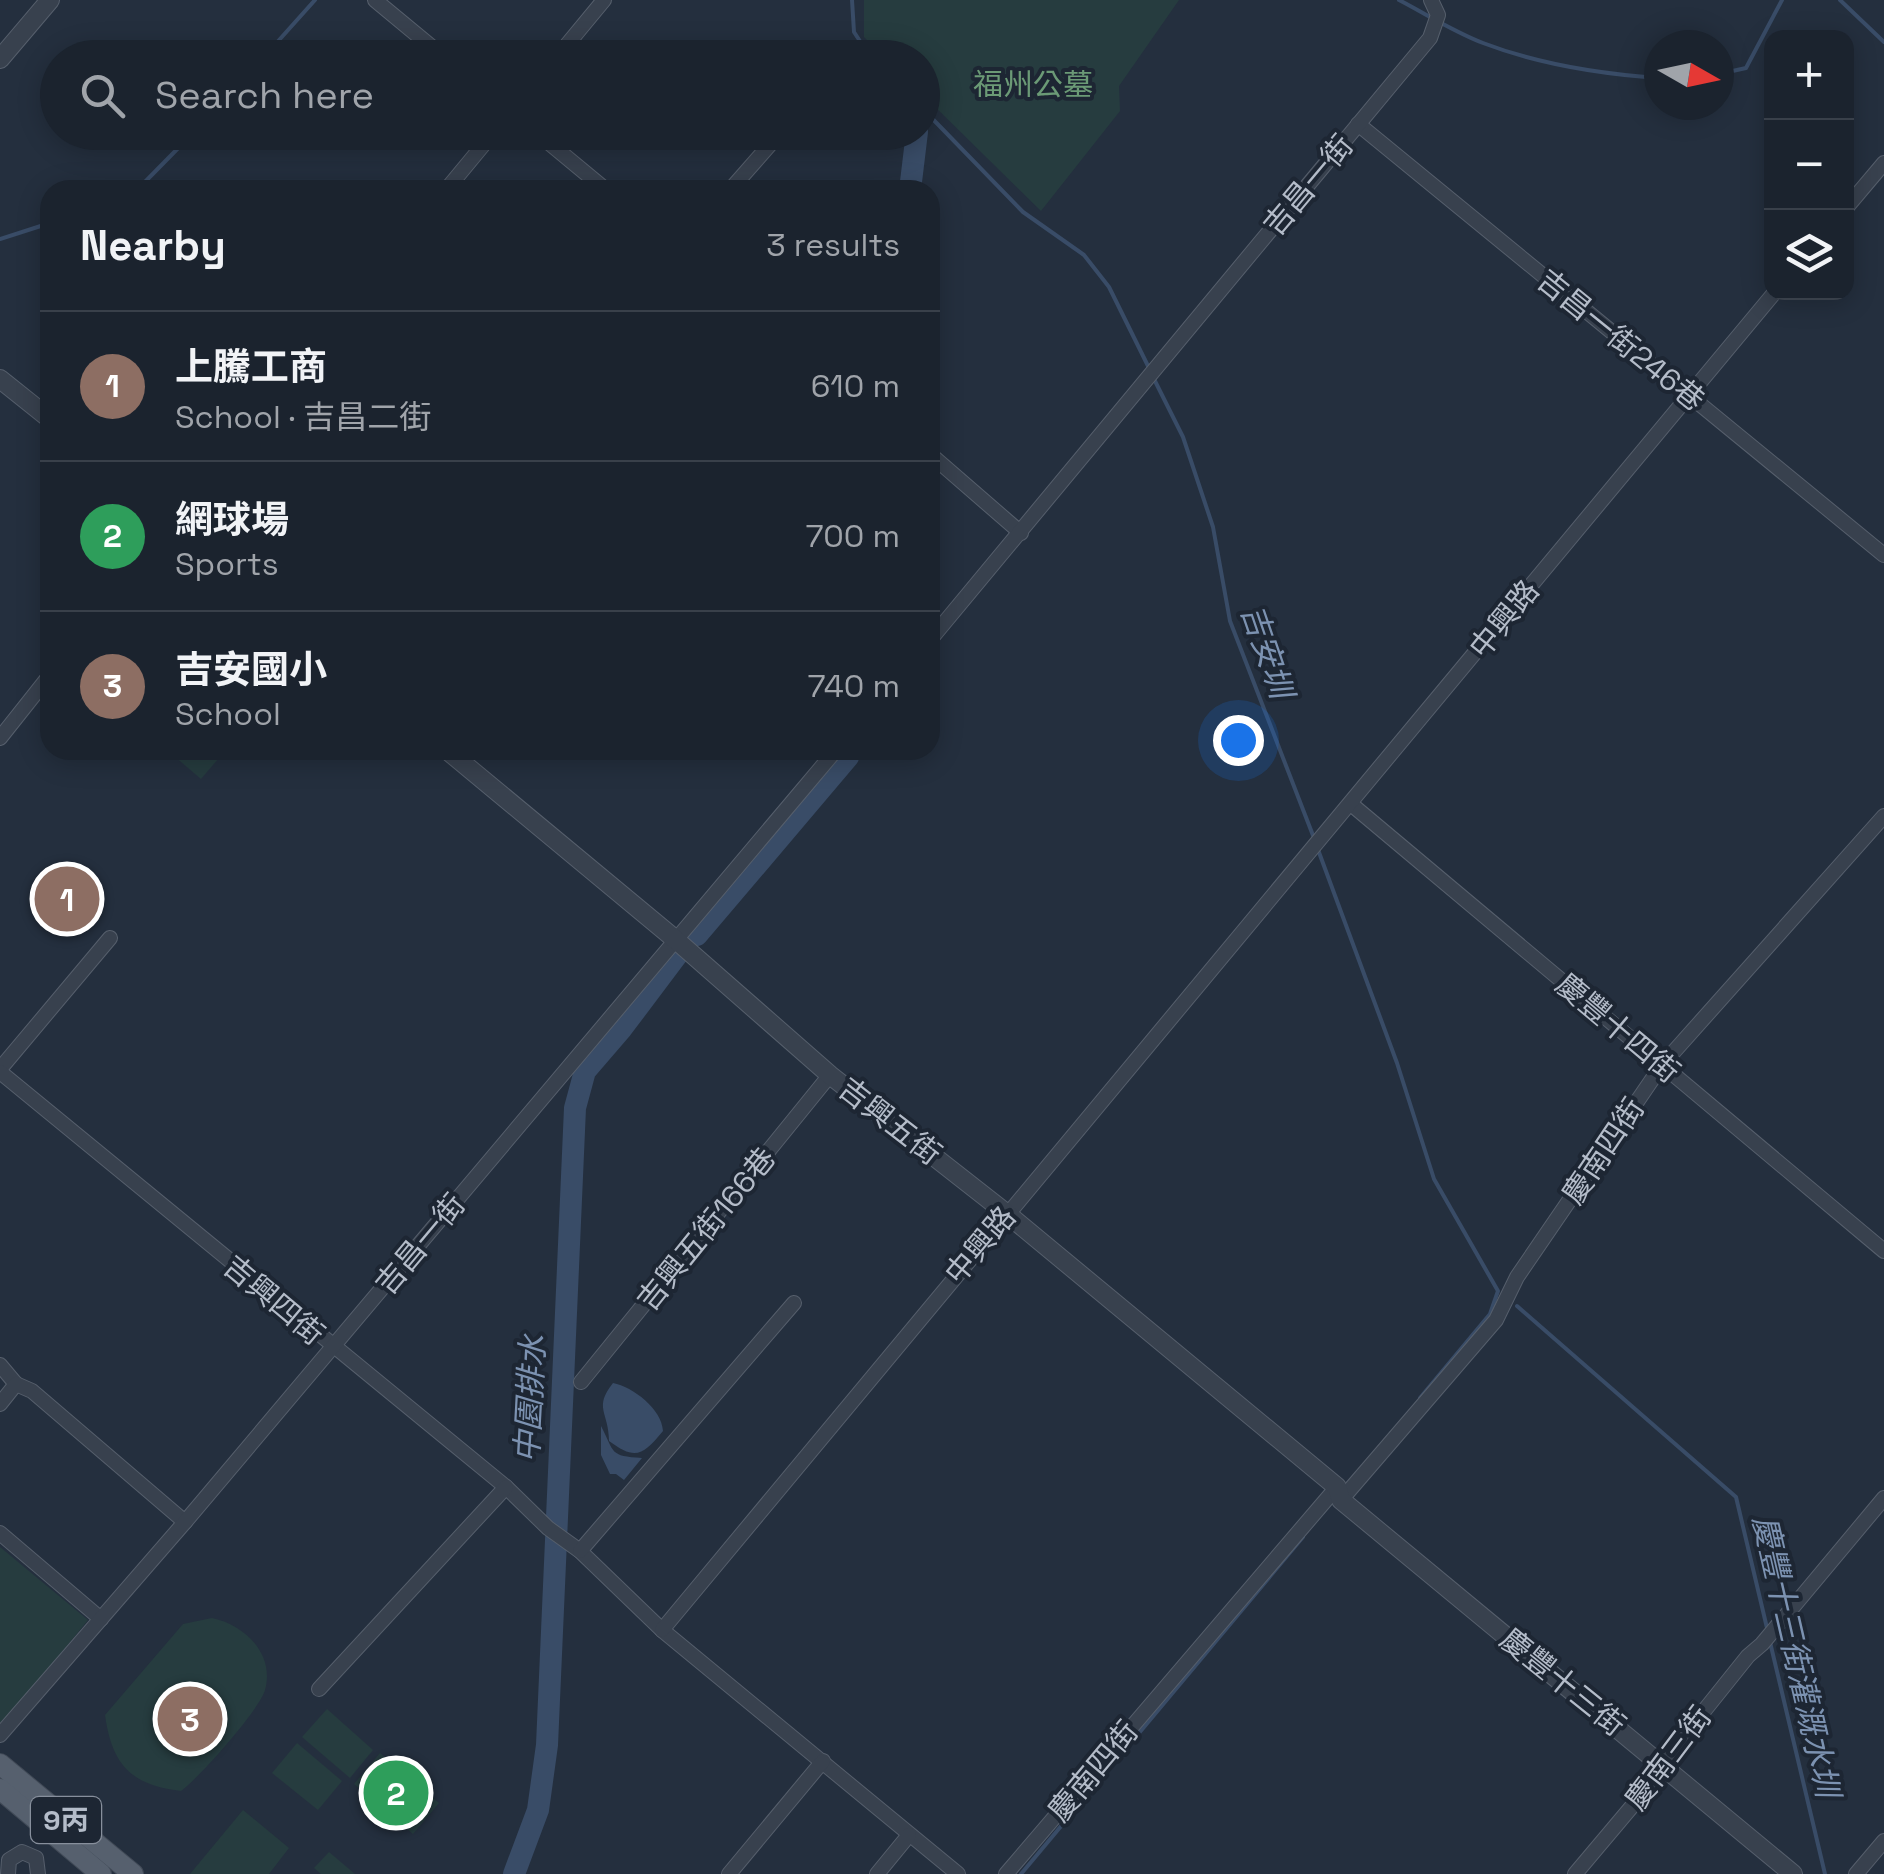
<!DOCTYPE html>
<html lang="en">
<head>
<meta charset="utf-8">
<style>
	:root { --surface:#1b232e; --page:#282f3a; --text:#f1f3f6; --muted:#a0a4aa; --line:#39404a; --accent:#2563eb }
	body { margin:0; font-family:"Space Grotesk","Noto Sans TC",sans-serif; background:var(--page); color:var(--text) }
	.controls { position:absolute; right:30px; top:30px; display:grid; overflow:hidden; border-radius:20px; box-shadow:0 5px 25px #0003 }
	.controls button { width:90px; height:90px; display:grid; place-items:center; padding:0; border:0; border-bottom:2px solid var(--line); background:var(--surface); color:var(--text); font:50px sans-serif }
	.compass { position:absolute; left:1644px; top:30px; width:90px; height:90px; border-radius:50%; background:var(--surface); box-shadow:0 5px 25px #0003; rotate:99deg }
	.you { position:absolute; left:1238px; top:740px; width:35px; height:35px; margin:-25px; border:8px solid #fff; border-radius:50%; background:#1a73e8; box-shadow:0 0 0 15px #1a73e833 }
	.badge { display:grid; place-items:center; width:65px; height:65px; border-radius:50%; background:var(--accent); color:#fff; font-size:32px; font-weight:700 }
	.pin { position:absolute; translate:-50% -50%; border:5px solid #fff; box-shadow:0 2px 10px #0006 }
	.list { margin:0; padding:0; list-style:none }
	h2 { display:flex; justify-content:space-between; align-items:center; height:130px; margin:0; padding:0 40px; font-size:42px }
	h2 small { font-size:32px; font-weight:400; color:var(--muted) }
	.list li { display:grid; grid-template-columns:65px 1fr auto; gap:30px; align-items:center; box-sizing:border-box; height:150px; padding:0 40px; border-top:2px solid var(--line) }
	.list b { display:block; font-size:38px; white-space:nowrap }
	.list p { margin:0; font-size:32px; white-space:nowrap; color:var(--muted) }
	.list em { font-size:32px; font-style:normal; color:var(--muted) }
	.icon { flex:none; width:55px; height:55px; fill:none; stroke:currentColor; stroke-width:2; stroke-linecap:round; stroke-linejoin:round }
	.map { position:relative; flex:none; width:1884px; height:1874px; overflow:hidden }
	.search { position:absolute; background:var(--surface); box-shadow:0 5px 25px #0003; left:40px; top:40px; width:900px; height:110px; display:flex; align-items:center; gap:25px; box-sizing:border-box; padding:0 35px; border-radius:55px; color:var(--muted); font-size:38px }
	.panel { position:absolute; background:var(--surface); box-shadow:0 5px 25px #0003; left:40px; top:180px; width:900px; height:580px; border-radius:30px }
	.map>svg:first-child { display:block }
</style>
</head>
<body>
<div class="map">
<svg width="1884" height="1874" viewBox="0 0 1884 1874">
	<rect width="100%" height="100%" fill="#242f3e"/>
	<!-- green -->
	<g fill="#263c3f">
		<path d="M 864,0 L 1179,0 L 1119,86 L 1120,111 L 1041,211 L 923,95 L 922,58 L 884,57 L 864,37 Z"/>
		<path d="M 167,750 L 223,750 L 225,751 L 201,779 Z"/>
		<path d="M 0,1547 L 88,1620 L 0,1728 Z"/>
		<path d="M 212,1618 C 245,1625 275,1654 265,1690 C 260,1709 199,1778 181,1791 C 131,1785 112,1765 105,1715 L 183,1624 Z"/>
		<path d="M 327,1709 L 373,1750 L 350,1778 L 302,1737 Z"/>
		<path d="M 297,1743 L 342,1781 L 318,1810 L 272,1773 Z"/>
		<path d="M 380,1753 L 439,1803 L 413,1834 L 354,1784 Z"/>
		<path d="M 243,1810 L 289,1848 L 269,1874 L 190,1874 Z"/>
		<path d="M 329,1852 L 355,1874 L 321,1874 L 314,1868 Z"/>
	</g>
	<!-- water -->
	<g fill="#394c67">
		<path d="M 613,1383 C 633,1387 662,1409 663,1431 C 643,1455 636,1461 609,1441 C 609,1412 593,1408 613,1383 Z"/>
		<path d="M 601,1426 C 615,1453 609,1456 642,1458 L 624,1480 L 616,1474 L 610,1474 L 601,1455 Z"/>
	</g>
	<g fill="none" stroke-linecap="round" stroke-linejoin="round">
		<!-- stream -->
		<g stroke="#394c67" stroke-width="4">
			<path d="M 852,0 L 854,32 L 871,58"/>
			<path d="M 1399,0 C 1426,14 1454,32 1483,43 C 1538,64 1601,74 1659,78"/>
			<path d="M 1840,0 L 1884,42"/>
			<path d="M 263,58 L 315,0"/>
			<path d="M 1719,74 L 1746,68 L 1782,0"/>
			<path d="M 922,108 L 1023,212 L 1084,255 L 1109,287 L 1149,368"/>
			<path d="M 137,190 L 194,132"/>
			<path d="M 0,239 L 50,223"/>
			<path d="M 1153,377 L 1183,437 L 1213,527 L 1230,621 L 1314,838"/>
			<path d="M 1317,847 L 1397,1063 L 1434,1179 L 1498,1291 L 1490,1314 L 1420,1398"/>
			<path d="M 1517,1306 L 1736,1497 L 1767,1628"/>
			<path d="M 1770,1642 L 1825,1874"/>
			<path d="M 1021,1874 L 1303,1537"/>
		</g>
		<!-- river -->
		<g stroke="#394c67" stroke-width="22">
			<path d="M 910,190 L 917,132"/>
			<path d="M 697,935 L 848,757 L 847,750"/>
			<path d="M 514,1874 L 538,1810 L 547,1745 L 575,1108 L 585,1071 L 622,1028 L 677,955"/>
		</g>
		<!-- minor casing -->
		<g stroke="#565f6c" stroke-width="16">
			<g id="minor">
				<path d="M 375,0 L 445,58"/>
				<path d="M 556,58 L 604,0"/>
				<path d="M 847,58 L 848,56"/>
				<path d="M 1358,124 L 1884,555"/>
				<path d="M 536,132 L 606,190"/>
				<path d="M 446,190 L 494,132"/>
				<path d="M 730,190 L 781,132"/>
				<path d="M 1846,208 L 1884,163"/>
				<path d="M 930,454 L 1021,533"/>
				<path d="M 930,640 L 1430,38 L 1438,15 L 1431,0"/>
				<path d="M 0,738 L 50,675"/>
				<path d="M 1351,804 L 1884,1251"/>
				<path d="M 0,1069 L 110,938"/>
				<path d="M 0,1072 L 506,1487 L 548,1528 L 580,1551 L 662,1630 L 958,1874"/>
				<path d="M 0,1365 L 16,1384"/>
				<path d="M 581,1382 L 830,1075"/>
				<path d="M 0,1404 L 16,1384 L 32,1391 L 185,1522"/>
				<path d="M 1341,1500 L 1496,1320 L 1517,1277 L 1662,1065 L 1884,816"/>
				<path d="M 0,1533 L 101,1619"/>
				<path d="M 580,1551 L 794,1303"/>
				<path d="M 662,1630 L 1775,292"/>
				<path d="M 319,1689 L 506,1487"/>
				<path d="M 0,1735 L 185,1522 L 836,750"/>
				<path d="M 8,1874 L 9,1860 L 22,1852 L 36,1858 L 38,1874"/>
				<path d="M 729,1874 L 823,1761"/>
				<path d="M 877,1874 L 909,1835"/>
				<path d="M 1006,1874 L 1337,1487"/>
				<path d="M 1575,1874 L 1666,1766 L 1671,1752 L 1748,1656 L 1762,1644 L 1884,1498"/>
				<path d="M 1856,1874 L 1884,1841"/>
			</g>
		</g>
		<!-- tertiary casing -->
		<g stroke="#565f6c" stroke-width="20">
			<g id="tertiary">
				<path d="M 0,59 L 50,0"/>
				<path d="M 0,379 L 50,419"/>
				<path d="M 447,750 L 676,940 L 830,1075 L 1006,1213 L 1337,1487 L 1341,1500 L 1793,1874"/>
			</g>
		</g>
		<!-- primary casing -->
		<g stroke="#414a57" stroke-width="22">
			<g id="primary">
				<path d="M 0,1764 L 133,1874"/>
				<path d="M 0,1789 L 101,1874"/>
			</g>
		</g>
		<!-- minor -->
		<use href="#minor" stroke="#38414e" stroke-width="14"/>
		<!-- tertiary -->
		<use href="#tertiary" stroke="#38414e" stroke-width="18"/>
		<!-- primary -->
		<use href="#primary" stroke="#56606e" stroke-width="20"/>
	</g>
	<g text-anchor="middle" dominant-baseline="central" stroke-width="8" stroke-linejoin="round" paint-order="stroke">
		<!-- shield labels -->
		<rect fill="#1d2633" stroke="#878f9c" stroke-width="2.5" x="31" y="1797" width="70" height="46" rx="8"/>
		<g font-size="28" font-weight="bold" fill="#b4bcc9">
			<text x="66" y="1820">9丙</text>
		</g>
		<!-- park labels -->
		<g font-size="30" fill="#6b9a76" stroke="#1d2633">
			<text x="1033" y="84">福州公墓</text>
		</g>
		<!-- street labels -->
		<g font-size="30" fill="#b4bcc9" stroke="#1d2633">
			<text transform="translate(1308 185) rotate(-50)">吉昌一街</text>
			<text transform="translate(1621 340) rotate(39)">吉昌一街246巷</text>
			<text transform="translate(1504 619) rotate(-51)">中興路</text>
			<text transform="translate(1618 1028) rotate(40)">慶豐十四街</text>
			<text transform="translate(890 1121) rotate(38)">吉興五街</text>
			<text transform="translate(1603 1151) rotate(-56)">慶南四街</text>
			<text transform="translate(706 1229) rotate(-51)">吉興五街166巷</text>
			<text transform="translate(420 1244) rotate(-50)">吉昌一街</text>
			<text transform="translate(980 1245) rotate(-50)">中興路</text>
			<text transform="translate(274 1300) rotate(40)">吉興四街</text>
			<text transform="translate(1563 1682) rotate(39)">慶豐十三街</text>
			<text transform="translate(1668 1758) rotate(-53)">慶南三街</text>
			<text transform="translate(1093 1771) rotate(-50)">慶南四街</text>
		</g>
		<!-- water labels -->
		<g font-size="32" font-style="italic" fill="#7c92b1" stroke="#1d2633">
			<text transform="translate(1267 651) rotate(71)">吉安圳</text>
			<text transform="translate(530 1399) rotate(-87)">中園排水</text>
			<text transform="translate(1796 1656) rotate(77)">慶豐十三街灌溉水圳</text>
		</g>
	</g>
</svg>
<div class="controls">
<button>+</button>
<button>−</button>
<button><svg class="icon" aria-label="layers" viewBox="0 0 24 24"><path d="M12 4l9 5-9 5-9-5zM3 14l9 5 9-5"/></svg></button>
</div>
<svg class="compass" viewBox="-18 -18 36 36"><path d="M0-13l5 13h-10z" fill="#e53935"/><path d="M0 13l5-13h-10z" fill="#a0a4aa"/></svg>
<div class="you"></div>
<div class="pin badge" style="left:67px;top:899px;background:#8d6e63">1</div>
<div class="pin badge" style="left:396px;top:1793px;background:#2e9e5b">2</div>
<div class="pin badge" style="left:190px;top:1719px;background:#8d6e63">3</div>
<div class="search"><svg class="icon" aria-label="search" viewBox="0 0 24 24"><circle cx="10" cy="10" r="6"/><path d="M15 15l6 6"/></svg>Search here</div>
<section class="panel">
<h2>Nearby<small>3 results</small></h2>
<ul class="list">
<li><span class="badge" style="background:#8d6e63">1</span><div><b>上騰工商</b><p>School · 吉昌二街</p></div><em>610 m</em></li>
<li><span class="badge" style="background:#2e9e5b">2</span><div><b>網球場</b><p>Sports</p></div><em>700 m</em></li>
<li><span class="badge" style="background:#8d6e63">3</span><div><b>吉安國小</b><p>School</p></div><em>740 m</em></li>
</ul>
</section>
</div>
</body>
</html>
